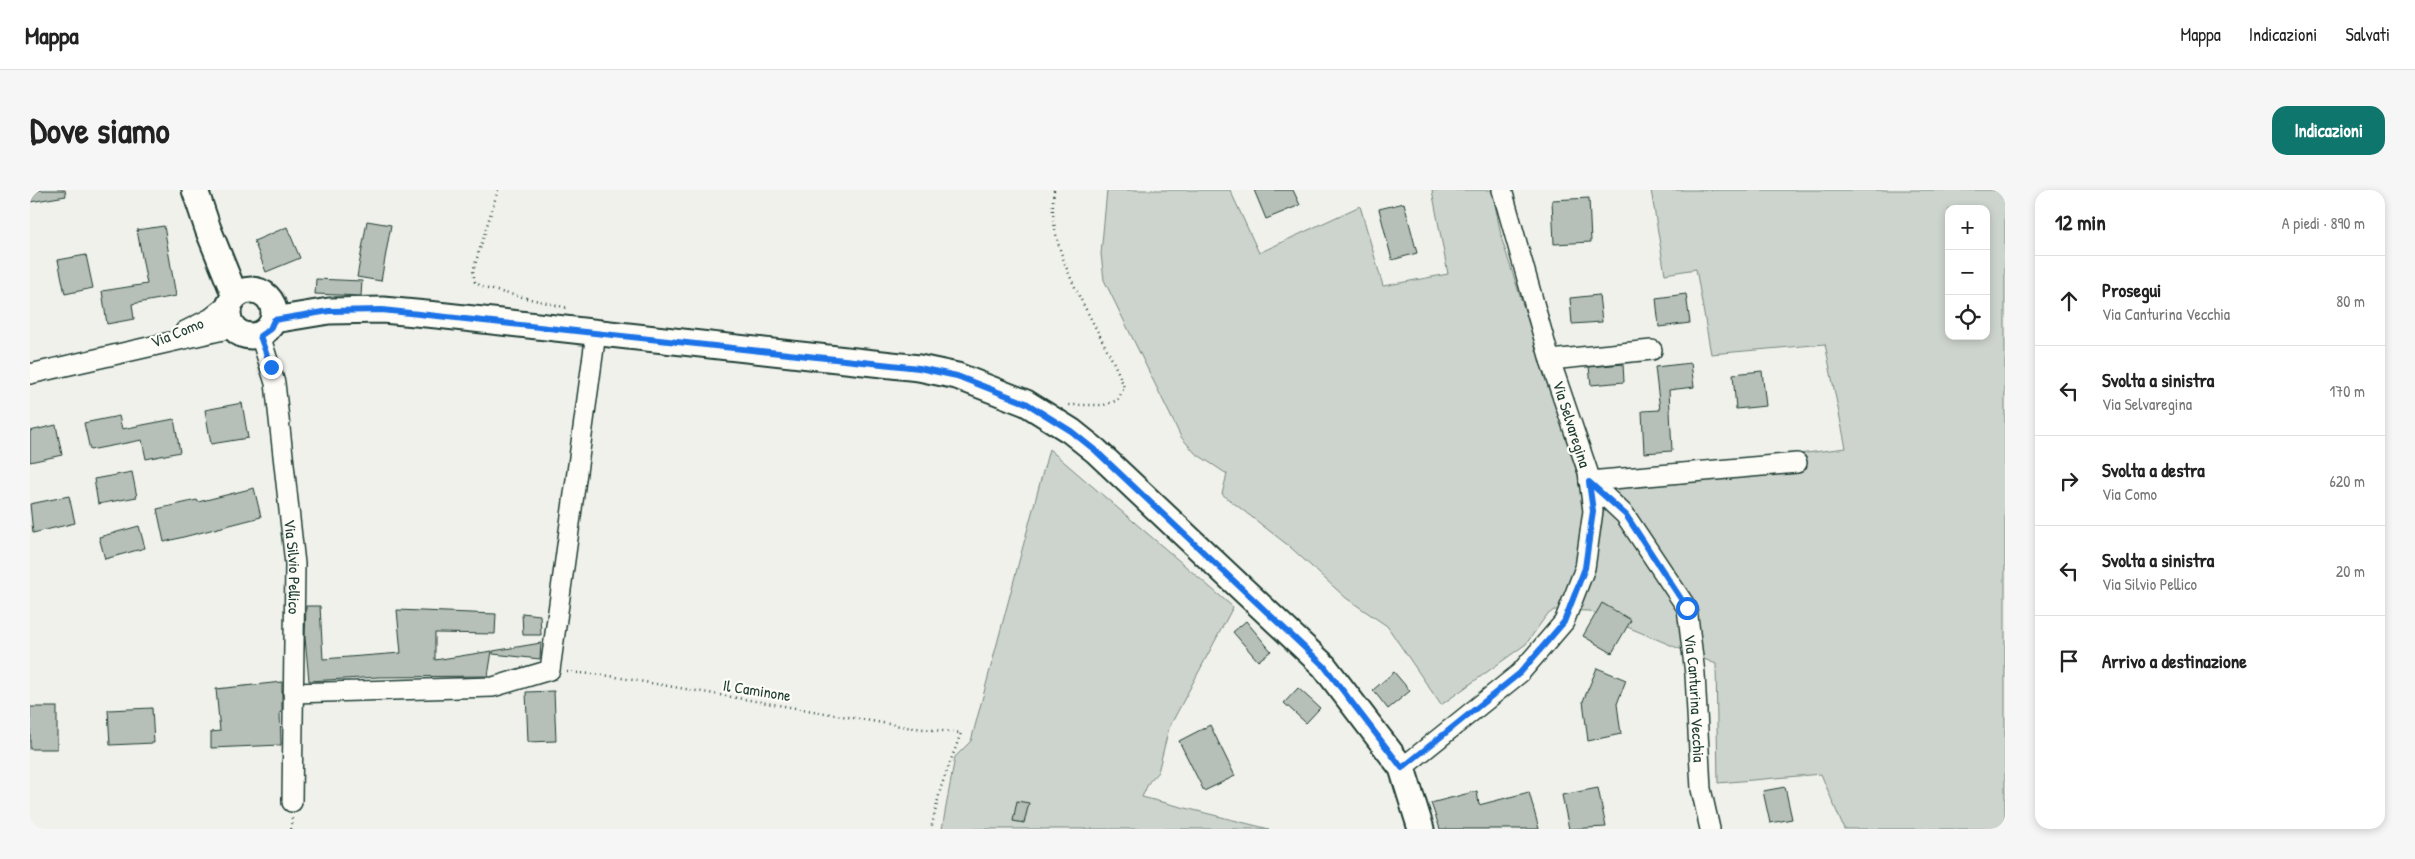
<!DOCTYPE html>
<html lang="it">
<head>
<meta charset="utf-8">
<style>
	:root { --surface:#fff; --page:#f6f6f6; --text:#222; --muted:#767676; --line:#e0e0e0; --accent:#0f766e }
	body { margin:0; font-family:"Patrick Hand",sans-serif; background:var(--page); color:var(--text) }
	.controls { position:absolute; right:15px; top:15px; display:grid; overflow:hidden; border-radius:10px; box-shadow:0 2px 8px #0003 }
	.controls button { width:45px; height:45px; display:grid; place-items:center; padding:0; border:0; border-bottom:1px solid var(--line); background:var(--surface); color:var(--text); font:25px sans-serif }
	.stop { position:absolute; width:15px; height:15px; margin:-11px; border:4px solid #1a73e8; border-radius:50%; background:#fff }
	.stop.end { background:#1a73e8; border-color:#fff; box-shadow:0 1px 5px #0008 }
	.list { margin:0; padding:0; list-style:none }
	h2 { display:flex; justify-content:space-between; align-items:center; height:65px; margin:0; padding:0 20px; font-size:21px }
	h2 small { font-size:16px; font-weight:400; color:var(--muted) }
	.list li { display:grid; grid-template-columns:32px 1fr auto; gap:15px; align-items:center; box-sizing:border-box; height:90px; padding:0 20px; border-top:1px solid var(--line) }
	.list b { display:block; font-size:19px; white-space:nowrap }
	.list p { margin:0; font-size:16px; white-space:nowrap; color:var(--muted) }
	.list em { font-size:16px; font-style:normal; color:var(--muted) }
	.icon { flex:none; width:28px; height:28px; fill:none; stroke:currentColor; stroke-width:2; stroke-linecap:round; stroke-linejoin:round }
	.map { position:relative; flex:none; width:1975px; height:639px; overflow:hidden; border-radius:15px }
	header { display:flex; align-items:center; gap:30px; box-sizing:border-box; height:70px; padding:0 25px; background:var(--surface); border-bottom:1px solid var(--line) }
	header strong { font-size:24px }
	nav { display:flex; gap:28px; margin-inline-start:auto; font-size:18px }
	.intro { display:flex; align-items:center; justify-content:space-between; box-sizing:border-box; height:120px; padding:0 30px }
	h1 { margin:0; font-size:35px }
	.button { padding:12px 22px; border-radius:15px; background:var(--accent); color:#fff; font-size:18px; font-weight:700 }
	main { display:flex; gap:30px; padding:0 30px }
	aside { flex:1; background:var(--surface); border-radius:15px; box-shadow:0 2px 8px #0003 }
	.map>svg:first-child { display:block }
</style>
</head>
<body>
<header>
<strong>Mappa</strong>
<nav><a>Mappa</a><a>Indicazioni</a><a>Salvati</a></nav>
</header>
<div class="intro"><h1>Dove siamo</h1><a class="button">Indicazioni</a></div>
<main>
<div class="map">
<svg width="1975" height="639" viewBox="0 0 1975 639">
	<rect width="100%" height="100%" fill="#f0f1eb"/>
	<filter id="ink" filterUnits="userSpaceOnUse"><feTurbulence type="fractalNoise" baseFrequency=".02" numOctaves="2"/><feDisplacementMap in="SourceGraphic" scale="10" xChannelSelector="R" yChannelSelector="G"/><feConvolveMatrix kernelMatrix="1 2 1 2 8 2 1 2 1" color-interpolation-filters="sRGB"/></filter>
	<g filter="url(#ink)">
		<!-- green -->
		<g fill="#cdd3cd" stroke="#768880" fill-rule="evenodd">
			<path d="M 1077,0 L 1200,0 L 1229,63 L 1330,16 L 1353,96 L 1418,84 L 1402,0 L 1462,0 L 1472,50 L 1553,301 L 1665,277 L 1816,258 L 1795,154 L 1681,164 L 1666,79 L 1635,84 L 1621,0 L 1975,0 L 1975,639 L 1814,639 L 1791,584 L 1688,593 L 1686,474 L 1559,421 L 1524,420 L 1516,426 L 1496,454 L 1411,515 L 1357,436 L 1316,408 L 1259,356 L 1192,304 L 1197,284 L 1165,263 L 1151,247 L 1074,90 L 1071,64 ZM 1919,19 L 1956,19 L 1956,146 L 1919,146 Z"/>
			<path d="M 1019,259 L 1203,417 L 1139,538 L 1128,582 L 1119,592 L 1112,607 L 1239,639 L 912,639 L 925,567 L 941,551 Z"/>
		</g>
		<!-- building -->
		<g fill="#b6bfb8" stroke="#1f3d34">
			<path d="M 0,0 L 35,0 L 36,6 L 0,12 Z"/>
			<path d="M 1224,0 L 1263,0 L 1270,15 L 1236,29 Z"/>
			<path d="M 1559,8 L 1561,52 L 1524,54 L 1522,10 Z"/>
			<path d="M 1374,13 L 1387,63 L 1362,70 L 1349,19 Z"/>
			<path d="M 337,31 L 361,35 L 351,91 L 327,87 Z"/>
			<path d="M 134,36 L 146,106 L 102,114 L 104,129 L 77,134 L 72,101 L 117,94 L 107,40 Z"/>
			<path d="M 257,37 L 270,68 L 236,82 L 224,51 Z"/>
			<path d="M 56,65 L 63,98 L 35,104 L 28,70 Z"/>
			<path d="M 286,89 L 332,91 L 331,106 L 285,104 Z"/>
			<path d="M 1656,104 L 1660,133 L 1629,137 L 1626,108 Z"/>
			<path d="M 1569,105 L 1572,132 L 1542,134 L 1540,108 Z"/>
			<path d="M 1661,173 L 1664,197 L 1639,200 L 1642,261 L 1614,263 L 1612,221 L 1630,220 L 1625,177 Z"/>
			<path d="M 1593,174 L 1594,192 L 1561,195 L 1559,177 Z"/>
			<path d="M 1732,181 L 1736,216 L 1706,219 L 1703,184 Z"/>
			<path d="M 212,213 L 218,248 L 181,254 L 175,220 Z"/>
			<path d="M 89,226 L 92,239 L 144,229 L 150,262 L 116,269 L 112,250 L 60,260 L 54,233 Z"/>
			<path d="M 26,235 L 32,265 L 0,272 L 0,241 Z"/>
			<path d="M 102,282 L 107,307 L 68,314 L 64,289 Z"/>
			<path d="M 224,298 L 231,327 L 134,352 L 127,319 L 167,310 L 168,312 Z"/>
			<path d="M 39,306 L 45,333 L 3,343 L 0,314 Z"/>
			<path d="M 109,336 L 115,358 L 75,369 L 69,347 Z"/>
			<path d="M 1572,413 L 1601,430 L 1582,463 L 1553,446 Z"/>
			<path d="M 276,416 L 290,416 L 293,469 L 371,463 L 367,420 L 466,424 L 465,444 L 405,443 L 405,470 L 462,461 L 458,486 L 349,487 L 279,491 L 275,448 Z"/>
			<path d="M 492,423 L 510,425 L 511,445 L 493,445 Z"/>
			<path d="M 1216,431 L 1241,461 L 1228,471 L 1203,442 Z"/>
			<path d="M 511,453 L 510,469 L 463,464 L 463,461 Z"/>
			<path d="M 1567,478 L 1596,490 L 1587,514 L 1591,544 L 1558,551 L 1553,511 Z"/>
			<path d="M 1364,482 L 1380,501 L 1358,519 L 1343,500 Z"/>
			<path d="M 252,492 L 252,522 L 250,522 L 251,555 L 181,558 L 181,542 L 190,541 L 186,499 Z"/>
			<path d="M 1268,498 L 1290,518 L 1276,533 L 1254,513 Z"/>
			<path d="M 524,501 L 526,551 L 498,552 L 496,502 Z"/>
			<rect x="0" y="517" width="27" height="42"/>
			<path d="M 122,518 L 124,553 L 80,555 L 78,520 Z"/>
			<path d="M 1180,535 L 1205,586 L 1174,601 L 1149,551 Z"/>
			<path d="M 1755,597 L 1762,629 L 1740,633 L 1733,601 Z"/>
			<path d="M 1568,598 L 1576,637 L 1539,639 L 1532,605 Z"/>
			<path d="M 1447,601 L 1449,615 L 1499,602 L 1509,639 L 1410,639 L 1401,613 Z"/>
			<path d="M 987,611 L 999,613 L 994,633 L 983,631 Z"/>
		</g>
		<g fill="none" stroke-linecap="round" stroke-linejoin="round">
			<!-- minor casing -->
			<g stroke="#1f3d34" stroke-width="22">
				<g id="minor">
					<path d="M 155,141 L 181,128 L 200,113"/>
					<path id="s1" d="M 230,145 L 245,193 L 265,374 L 262,612"/>
					<path d="M 1520,170 L 1622,160"/>
					<path d="M 0,184 L 202,138"/>
					<path id="s2" d="M 1559,291 L 1595,325 L 1657,418 L 1665,484 L 1671,599 L 1680,639"/>
					<path d="M 1559,291 L 1767,273"/>
					<path d="M 263,503 L 463,497 L 520,480 L 566,143"/>
					<path d="M 1372,578 L 1490,483 L 1534,432 L 1555,378 L 1563,321 L 1558,282 L 1520,170 L 1472,0"/>
				</g>
			</g>
			<!-- major casing -->
			<g stroke="#1f3d34" stroke-width="29">
				<g id="major">
					<path d="M 165,0 L 178,39 L 205,106"/>
					<circle cx="221" cy="123" r="23"/>
					<path d="M 244,130 L 299,121 L 353,120 L 407,125 L 889,178 L 927,186 L 996,213 L 1041,241 L 1066,261 L 1294,476 L 1372,578 L 1391,639"/>
				</g>
			</g>
			<!-- path -->
			<g stroke="#1f3d34" stroke-width="2.5" stroke-dasharray="1 4" stroke-linecap="butt">
				<path d="M 468,0 L 443,81 L 445,92 L 454,98 L 538,118"/>
				<path d="M 1024,0 C 1014,68 1072,137 1094,197 L 1088,210 L 1074,215 L 1037,215"/>
				<path d="M 537,482 L 574,485 L 876,537 L 931,543 L 911,597 L 901,639"/>
				<path d="M 261,639 L 262,628"/>
			</g>
			<!-- minor -->
			<use href="#minor" stroke="#fdfcf7" stroke-width="19"/>
			<!-- major -->
			<use href="#major" stroke="#fdfcf7" stroke-width="25"/>
		</g>
	</g>
	<g fill="none" stroke-linecap="round" stroke-linejoin="round" filter="url(#ink)">
		<!-- route -->
		<path stroke="#1a73e8" stroke-width="6" d="M 241,177 L 230,146 L 240,139 L 244,130 L 299,121 L 352,120 L 889,178 L 927,186 L 996,213 L 1041,241 L 1066,261 L 1294,476 L 1372,578 L 1490,483 L 1534,432 L 1555,378 L 1563,321 L 1559,292 L 1596,325 L 1657,418"/>
	</g>
	<g text-anchor="middle" dominant-baseline="central" stroke-width="4.5" stroke-linejoin="round" paint-order="stroke">
		<!-- street labels -->
		<g font-size="16" fill="#1f3d34" stroke="#fdfcf7">
			<text transform="translate(147 142) rotate(-22)">Via Como</text>
			<text transform="translate(1542 234) rotate(72)">Via Selvaregina</text>
			<text stroke="none"><textPath href="#s1" startOffset="235">Via Silvio Pellico</textPath></text>
			<text transform="translate(727 500) rotate(9)">Il Caminone</text>
			<text stroke="none"><textPath href="#s2" startOffset="252">Via Canturina Vecchia</textPath></text>
		</g>
	</g>
</svg>
<div class="controls">
<button>+</button>
<button>−</button>
<button><svg class="icon" aria-label="locate" viewBox="0 0 24 24"><circle cx="12" cy="12" r="6"/><path d="M12 2v4M12 18v4M2 12h4M18 12h4"/></svg></button>
</div>
<div class="stop" style="left:1657px;top:418px"></div>
<div class="stop end" style="left:241px;top:177px"></div>
</div>
<aside>
<h2>12 min<small>A piedi · 890 m</small></h2>
<ul class="list">
<li><svg class="icon" aria-label="ahead" viewBox="0 0 24 24"><path d="M12 20V5M6 11l6-6 6 6"/></svg><div><b>Prosegui</b><p>Via Canturina Vecchia</p></div><em>80 m</em></li>
<li><svg class="icon" aria-label="left" viewBox="0 0 24 24"><path d="M17 20v-9H6M10 6l-5 5 5 5"/></svg><div><b>Svolta a sinistra</b><p>Via Selvaregina</p></div><em>170 m</em></li>
<li><svg class="icon" aria-label="right" viewBox="0 0 24 24"><path d="M7 20v-9h11M14 6l5 5-5 5"/></svg><div><b>Svolta a destra</b><p>Via Como</p></div><em>620 m</em></li>
<li><svg class="icon" aria-label="left" viewBox="0 0 24 24"><path d="M17 20v-9H6M10 6l-5 5 5 5"/></svg><div><b>Svolta a sinistra</b><p>Via Silvio Pellico</p></div><em>20 m</em></li>
<li><svg class="icon" aria-label="arrive" viewBox="0 0 24 24"><path d="M6 21V4h12l-3 4 3 4H6"/></svg><div><b>Arrivo a destinazione</b></div></li>
</ul>
</aside>
</main>
</body>
</html>
